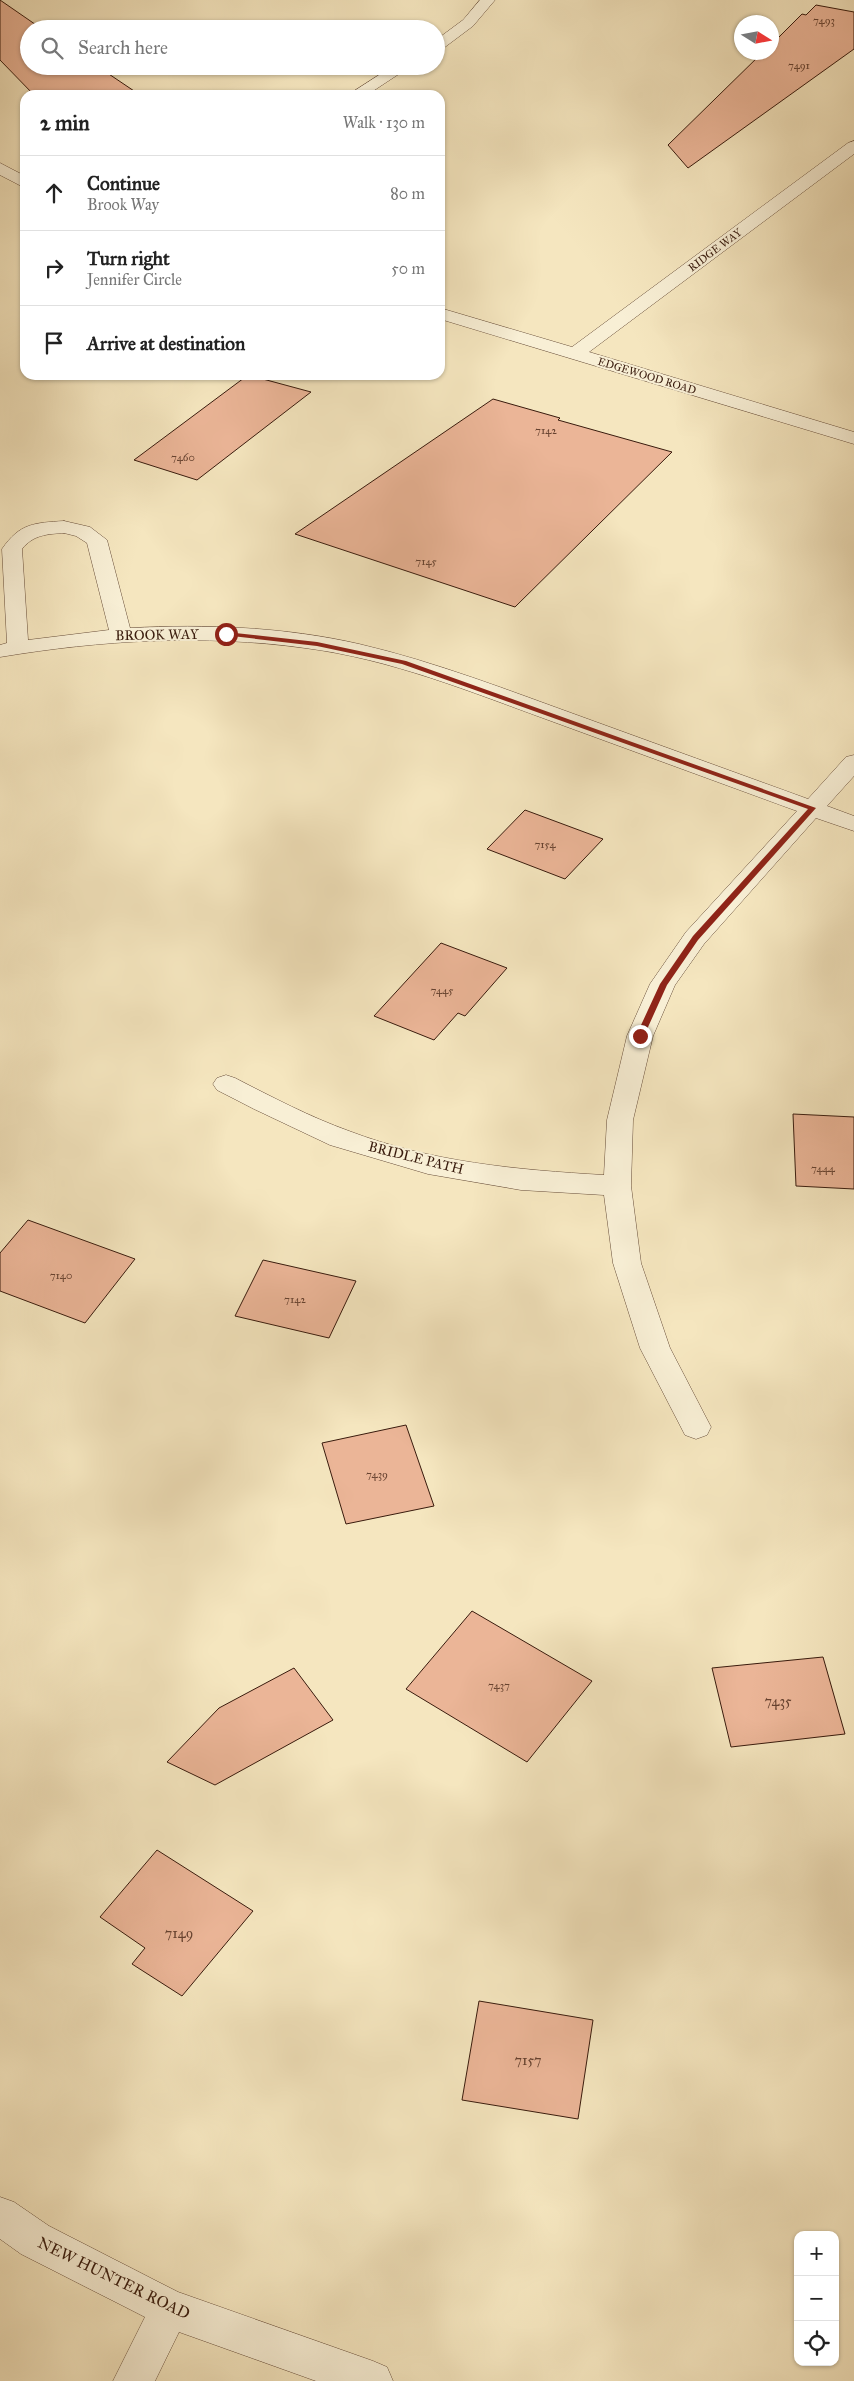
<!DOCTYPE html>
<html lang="en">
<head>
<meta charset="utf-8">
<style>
	:root { --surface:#fff; --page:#f2f2f2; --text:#222; --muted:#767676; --line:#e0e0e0 }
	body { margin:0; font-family:"IM FELL Great Primer",serif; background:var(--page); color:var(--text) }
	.controls { position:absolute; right:15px; bottom:15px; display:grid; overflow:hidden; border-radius:10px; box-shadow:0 1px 4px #0004 }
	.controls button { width:45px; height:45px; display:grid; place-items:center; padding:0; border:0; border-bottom:1px solid var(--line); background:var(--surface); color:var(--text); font:25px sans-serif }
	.compass { position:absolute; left:734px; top:15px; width:45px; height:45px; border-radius:50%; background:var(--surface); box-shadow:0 1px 4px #0004; rotate:101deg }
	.stop { position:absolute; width:15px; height:15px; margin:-11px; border:4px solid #8f2418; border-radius:50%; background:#fff }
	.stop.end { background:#8f2418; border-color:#fff; box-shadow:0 1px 5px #0008 }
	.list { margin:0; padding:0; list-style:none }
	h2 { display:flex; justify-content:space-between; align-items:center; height:65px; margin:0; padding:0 20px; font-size:21px }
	h2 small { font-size:16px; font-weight:400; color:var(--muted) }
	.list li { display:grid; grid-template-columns:32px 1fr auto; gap:15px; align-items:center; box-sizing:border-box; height:75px; padding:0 20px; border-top:1px solid var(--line) }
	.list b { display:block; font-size:19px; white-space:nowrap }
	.list p { margin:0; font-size:16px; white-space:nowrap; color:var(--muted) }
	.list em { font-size:16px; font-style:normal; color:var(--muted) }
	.icon { flex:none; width:28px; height:28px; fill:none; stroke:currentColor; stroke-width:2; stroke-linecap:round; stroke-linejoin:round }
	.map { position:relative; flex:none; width:854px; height:2381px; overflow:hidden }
	.search { position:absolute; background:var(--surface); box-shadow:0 1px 4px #0004; left:20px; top:20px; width:425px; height:55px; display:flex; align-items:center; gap:12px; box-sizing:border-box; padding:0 18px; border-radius:28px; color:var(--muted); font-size:19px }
	.panel { position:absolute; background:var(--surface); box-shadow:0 1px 4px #0004; left:20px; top:90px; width:425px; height:290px; border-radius:15px }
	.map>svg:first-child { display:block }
</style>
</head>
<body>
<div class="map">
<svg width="854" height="2381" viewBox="0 0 854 2381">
	<rect width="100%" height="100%" fill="#f5e6bf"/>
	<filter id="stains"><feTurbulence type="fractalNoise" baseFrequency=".004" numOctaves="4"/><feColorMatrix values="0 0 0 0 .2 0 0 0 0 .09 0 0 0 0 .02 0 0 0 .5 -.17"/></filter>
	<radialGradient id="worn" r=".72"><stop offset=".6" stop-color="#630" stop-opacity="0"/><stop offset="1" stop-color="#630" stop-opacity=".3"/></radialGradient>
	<!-- building -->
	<g fill="#ebb597" stroke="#391b0d">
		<path d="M 0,0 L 42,29 L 29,29 L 29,66 L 97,66 L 140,95 L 34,95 L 0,60 Z"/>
		<path d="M 816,5 L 854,12 L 854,49 L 688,168 L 668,145 L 763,52 L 772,52 L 772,44 L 802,14 L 806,15 Z"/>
		<path d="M 248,375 L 311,392 L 197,480 L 134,460 Z"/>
		<path d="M 493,399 L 560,418 L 558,420 L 672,452 L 515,607 L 295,534 Z"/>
		<path d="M 525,810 L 603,839 L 565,879 L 487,849 Z"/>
		<path d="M 441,943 L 507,968 L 465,1016 L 458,1013 L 434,1040 L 374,1016 Z"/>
		<path d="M 793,1114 L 854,1117 L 854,1189 L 796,1186 Z"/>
		<path d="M 28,1220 L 135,1259 L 85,1323 L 0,1291 L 0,1253 Z"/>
		<path d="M 263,1260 L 356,1281 L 329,1338 L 235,1316 Z"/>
		<path d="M 406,1425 L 434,1506 L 346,1524 L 322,1443 Z"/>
		<path d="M 472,1611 L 592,1681 L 527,1762 L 406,1689 Z"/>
		<path d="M 823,1657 L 845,1734 L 731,1747 L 712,1668 Z"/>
		<path d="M 294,1668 L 333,1720 L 215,1785 L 167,1762 L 219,1708 Z"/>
		<path d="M 157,1850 L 253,1911 L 182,1996 L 132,1964 L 145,1948 L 100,1917 Z"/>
		<path d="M 479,2001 L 593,2020 L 578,2119 L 462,2100 Z"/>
	</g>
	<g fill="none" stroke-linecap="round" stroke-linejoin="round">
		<!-- street casing -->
		<g stroke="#684e3a" stroke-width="1">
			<g id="street">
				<path d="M 480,0 L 495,0 L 473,26 L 441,50 L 436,51 L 436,40 L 463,20 Z"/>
				<path d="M 393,66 L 411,66 L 367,95 L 348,95 Z"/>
				<path d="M 854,141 L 854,154 L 589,352 L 854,432 L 854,444 L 440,319 L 440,308 L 572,347 L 848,143 Z"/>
				<path d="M 0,163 L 25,176 L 25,188 L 0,175 Z"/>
				<path d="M 64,521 L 90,527 L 107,540 L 130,628 C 206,624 285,627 359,644 C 436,662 510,691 585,718 C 659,745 734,772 808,799 L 846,757 L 854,755 L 854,776 L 827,806 L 854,816 L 854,831 L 816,818 L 704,944 L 675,985 L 653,1036 L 633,1120 L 631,1186 L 641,1263 L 670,1348 L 711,1427 L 707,1435 L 696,1439 L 685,1435 L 640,1348 L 613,1263 L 604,1195 L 521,1190 L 428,1174 L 330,1145 L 254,1109 L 217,1090 L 213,1084 L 217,1078 L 226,1075 L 235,1078 C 272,1097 310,1117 349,1131 C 430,1162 518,1170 604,1175 L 607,1120 L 627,1036 L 650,984 L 686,932 L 797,811 C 715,781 633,751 551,721 C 471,692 391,659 305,648 C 203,634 102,640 0,657 L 0,645 L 7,643 L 2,549 C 20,523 34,523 64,521 ZM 64,533 L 76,536 L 87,543 L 109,630 L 28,640 L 22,549 C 33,535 47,534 64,533 Z"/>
				<path d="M 0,2197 L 14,2202 L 49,2226 L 178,2292 L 373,2361 L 387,2367 L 393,2381 L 316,2381 L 179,2332 L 155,2381 L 113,2381 L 145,2317 L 21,2254 L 0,2239 Z"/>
			</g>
		</g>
		<!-- street -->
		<use href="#street" fill="#f8efd5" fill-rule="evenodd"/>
	</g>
	<!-- route -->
	<path fill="#8f2418" d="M 226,632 L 317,642 L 406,661 L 816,808 L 698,940 L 667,985 L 644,1036 L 637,1038 L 636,1036 L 660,984 L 693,936 L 808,809 L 402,664 L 317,646 L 223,635 Z"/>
	<g text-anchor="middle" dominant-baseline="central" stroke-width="4" stroke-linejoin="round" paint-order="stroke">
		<!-- number labels -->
		<g font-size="11" fill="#664230">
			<text x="824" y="20">7493</text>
			<text x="799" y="65">7491</text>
			<text x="546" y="430">7142</text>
			<text x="183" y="457">7460</text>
			<text x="426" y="561">7145</text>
			<text x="545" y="844">7154</text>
			<text x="442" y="990">7445</text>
			<text x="823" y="1168">7444</text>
			<text x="61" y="1275">7140</text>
			<text x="295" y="1299">7142</text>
			<text x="377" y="1474">7439</text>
			<text x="499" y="1685">7437</text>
		</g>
		<!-- far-street labels -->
		<g font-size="11" fill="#391b0d" stroke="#f8efd5">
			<text transform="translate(715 250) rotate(-37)">RIDGE WAY</text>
			<text transform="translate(647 376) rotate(17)">EDGEWOOD ROAD</text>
		</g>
		<!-- street labels -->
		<g font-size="14" fill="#391b0d" stroke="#f8efd5">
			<text transform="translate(157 635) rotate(-1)">BROOK WAY</text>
			<text transform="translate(416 1158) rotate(14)">BRIDLE PATH</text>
		</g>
		<!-- near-number labels -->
		<g font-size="14" fill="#664230">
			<text x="778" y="1701">7435</text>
			<text x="179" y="1933">7149</text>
			<text x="528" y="2060">7157</text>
		</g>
		<!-- near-street labels -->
		<g font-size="16" fill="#391b0d" stroke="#f8efd5">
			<text transform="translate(114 2278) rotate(26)">NEW HUNTER ROAD</text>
		</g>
	</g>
	<rect width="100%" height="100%" filter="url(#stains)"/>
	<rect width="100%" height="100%" fill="url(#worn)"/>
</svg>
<div class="controls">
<button>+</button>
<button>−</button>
<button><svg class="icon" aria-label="locate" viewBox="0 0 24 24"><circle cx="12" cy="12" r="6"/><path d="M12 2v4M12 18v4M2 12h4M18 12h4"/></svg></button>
</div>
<svg class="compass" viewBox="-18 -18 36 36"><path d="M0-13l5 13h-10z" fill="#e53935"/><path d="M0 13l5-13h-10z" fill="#767676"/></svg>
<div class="stop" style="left:226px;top:634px"></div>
<div class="stop end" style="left:640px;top:1036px"></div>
<div class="search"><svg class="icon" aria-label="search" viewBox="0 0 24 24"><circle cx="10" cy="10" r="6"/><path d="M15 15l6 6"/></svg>Search here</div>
<section class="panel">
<h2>2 min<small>Walk · 130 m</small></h2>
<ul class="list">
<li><svg class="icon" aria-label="ahead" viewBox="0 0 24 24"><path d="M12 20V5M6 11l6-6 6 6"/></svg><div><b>Continue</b><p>Brook Way</p></div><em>80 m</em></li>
<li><svg class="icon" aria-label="right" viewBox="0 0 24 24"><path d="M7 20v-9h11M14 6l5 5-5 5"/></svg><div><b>Turn right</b><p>Jennifer Circle</p></div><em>50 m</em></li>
<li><svg class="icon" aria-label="arrive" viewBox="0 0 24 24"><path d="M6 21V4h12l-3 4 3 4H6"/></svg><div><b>Arrive at destination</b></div></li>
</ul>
</section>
</div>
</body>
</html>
